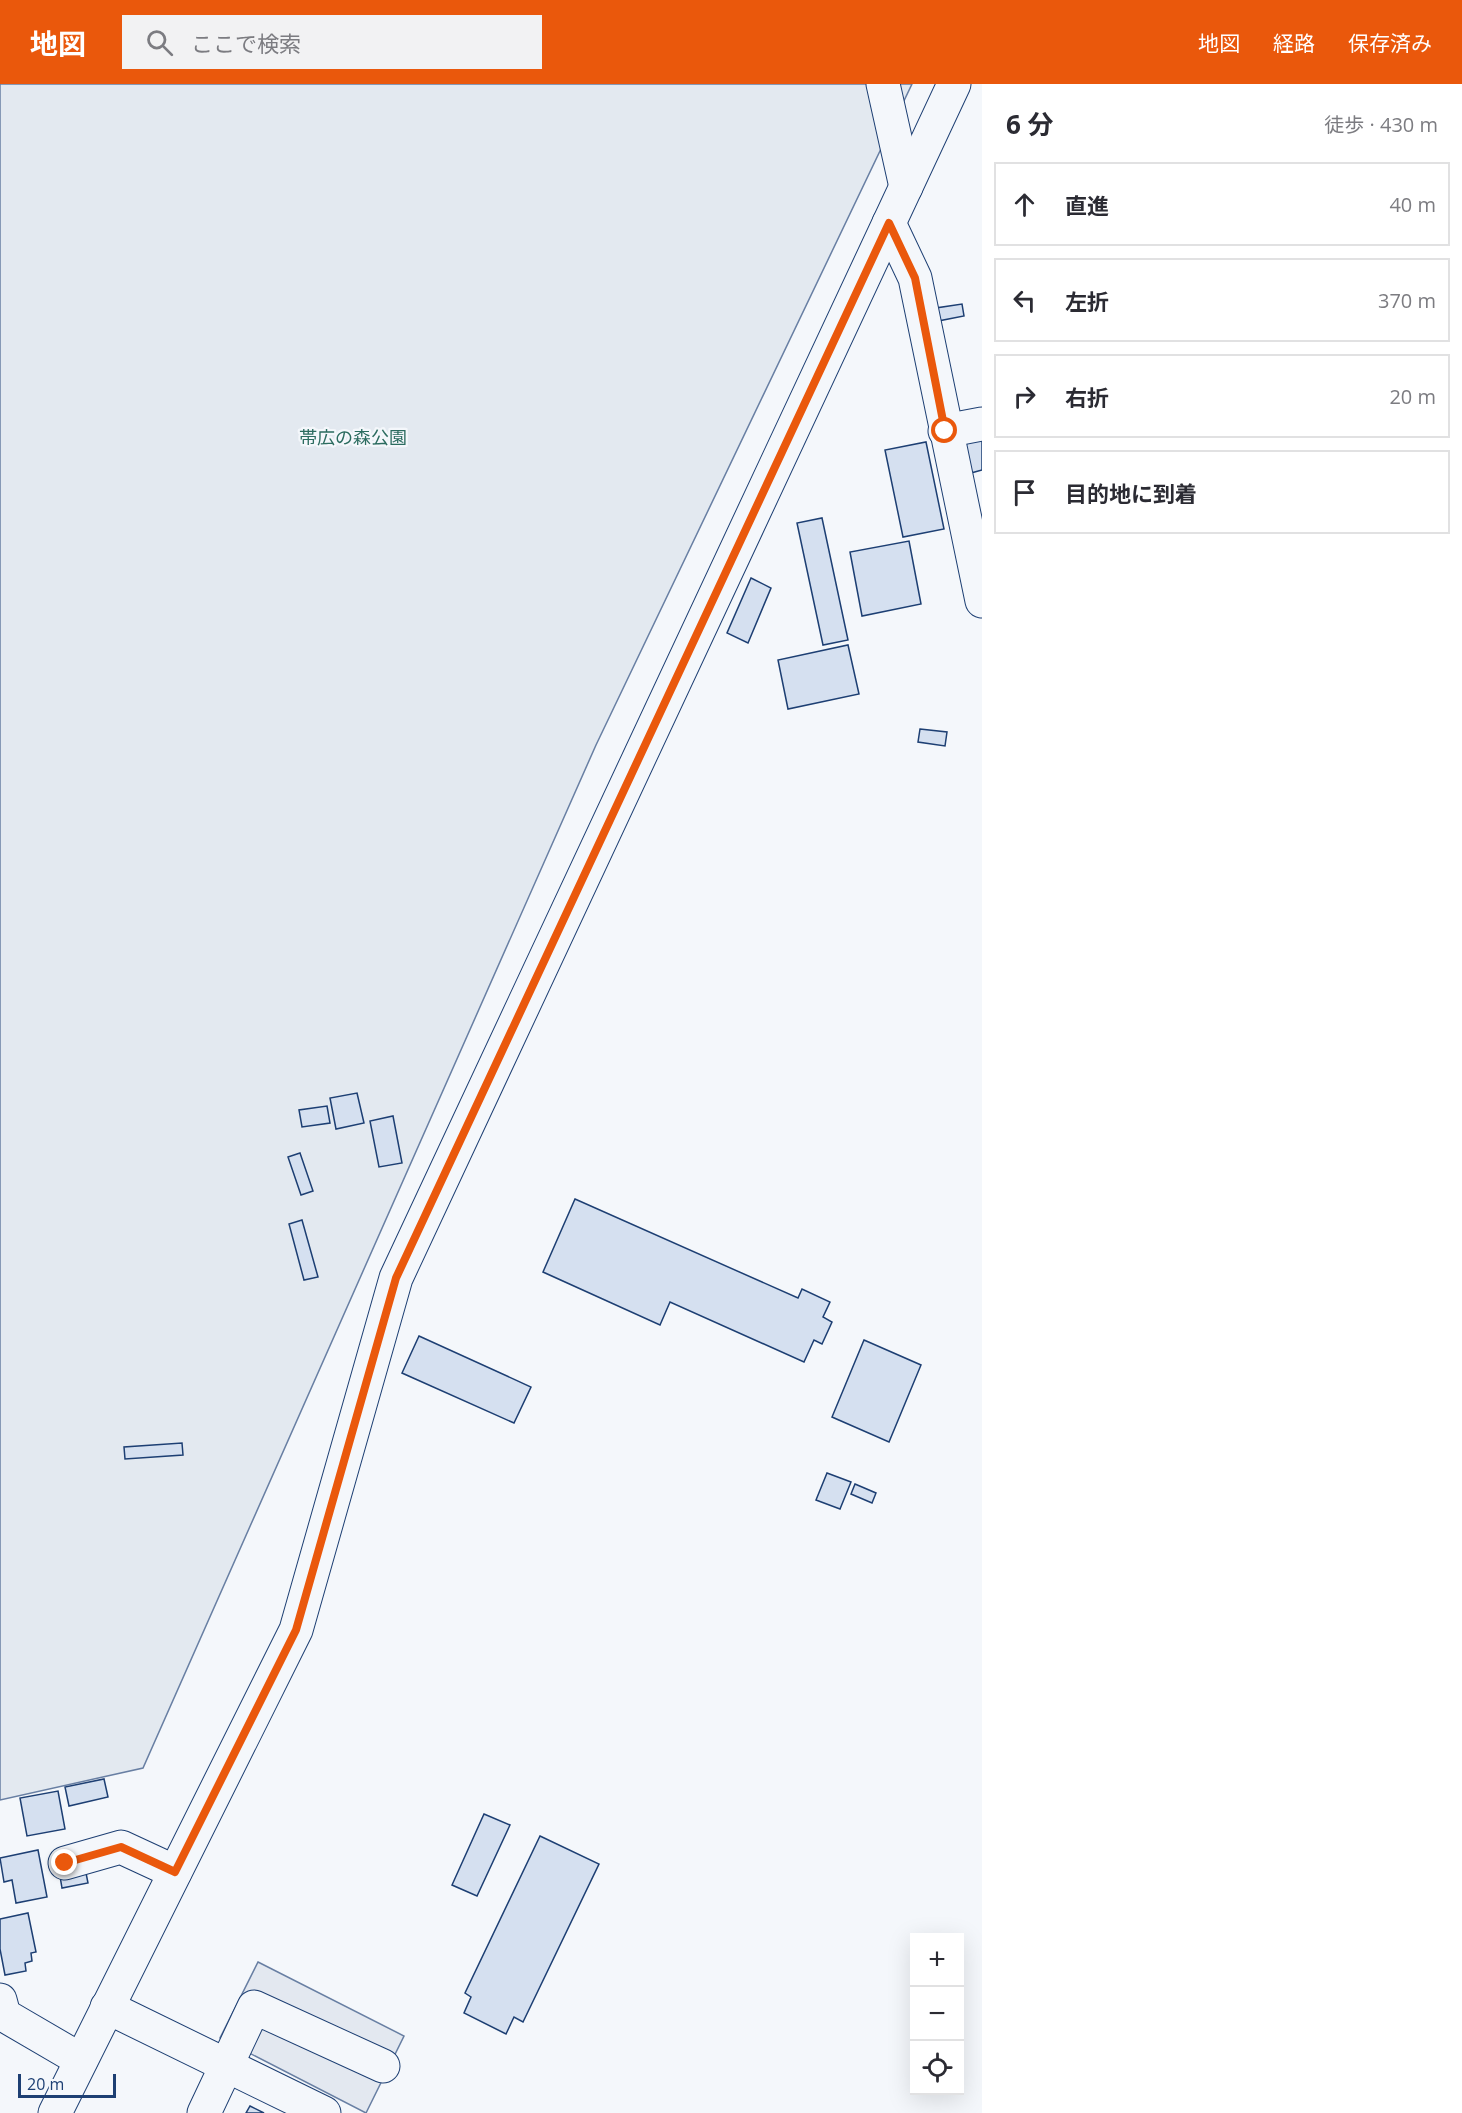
<!DOCTYPE html>
<html lang="ja">
<head>
<meta charset="utf-8">
<style>
	:root { --surface:#fff; --page:#f2f2f3; --text:#2b2b33; --muted:#7c7c81; --line:#e1e1e2; --accent:#ea580c }
	body { margin:0; font-family:"Open Sans","Noto Sans JP",sans-serif; background:var(--page); color:var(--text) }
	.controls { position:absolute; right:18px; bottom:18px; display:grid; overflow:hidden; border-radius:0px; box-shadow:0 6px 24px #0002 }
	.controls button { width:54px; height:54px; display:grid; place-items:center; padding:0; border:0; border-bottom:2px solid var(--line); background:var(--surface); color:var(--text); font:30px sans-serif }
	.scale { position:absolute; left:18px; bottom:15px; width:98px; box-sizing:border-box; padding-left:6px; border:3px solid #1d3f73; border-top:0; font-size:16px; line-height:21px; white-space:nowrap; color:#1d3f73; -webkit-text-stroke:4px #f4f7fb; paint-order:stroke }
	.stop { position:absolute; width:18px; height:18px; margin:-14px; border:4px solid #ea580c; border-radius:50%; background:#fff }
	.stop.end { background:#ea580c; border-color:#fff; box-shadow:0 2px 6px #0008 }
	.list { margin:0; padding:0; list-style:none }
	h2 { display:flex; justify-content:space-between; align-items:center; height:78px; margin:0; padding:0 24px; font-size:26px }
	h2 small { font-size:20px; font-weight:400; color:var(--muted) }
	.list li { display:grid; grid-template-columns:39px 1fr auto; gap:18px; align-items:center; box-sizing:border-box; height:84px; margin:0 12px 12px; padding:0 12px; border:2px solid var(--line); border-radius:0px }
	.list b { display:block; font-size:22px; white-space:nowrap }
	.list em { font-size:20px; font-style:normal; color:var(--muted) }
	.icon { flex:none; width:33px; height:33px; fill:none; stroke:currentColor; stroke-width:2; stroke-linecap:round; stroke-linejoin:round }
	.map { position:relative; flex:none; width:982px; height:2029px; overflow:hidden }
	header { display:flex; align-items:center; gap:36px; box-sizing:border-box; height:84px; padding:0 30px; background:var(--accent); color:#fff }
	header strong { font-size:28px }
	nav { display:flex; gap:33px; margin-inline-start:auto; font-size:21px }
	.search { width:420px; height:54px; background:var(--page); display:flex; align-items:center; gap:15px; box-sizing:border-box; padding:0 21px; border-radius:0px; color:var(--muted); font-size:22px }
	main { display:flex }
	aside { flex:1; background:var(--surface) }
	.map>svg:first-child { display:block }
</style>
</head>
<body>
<header>
<strong>地図</strong>
<div class="search"><svg class="icon" aria-label="search" viewBox="0 0 24 24"><circle cx="10" cy="10" r="6"/><path d="M15 15l6 6"/></svg>ここで検索</div>
<nav><a>地図</a><a>経路</a><a>保存済み</a></nav>
</header>
<main>
<div class="map">
<svg width="982" height="2029" viewBox="0 0 982 2029">
	<rect width="100%" height="100%" fill="#f4f7fb"/>
	<!-- green -->
	<path fill="#e3e9f0" stroke="#687fa3" stroke-width="1.5" d="M 0,0 L 912,0 L 596,661 L 143,1684 L 0,1716 Z"/>
	<!-- parking -->
	<path fill="#e3e8f0" stroke="#687fa3" stroke-width="1.5" d="M 258,1878 L 404,1952 L 366,2029 L 220,1954 Z"/>
	<!-- building -->
	<g fill="#d5e0f0" stroke="#1d3f73" stroke-width="1.5">
		<path d="M 962,220 L 964,232 L 938,237 L 936,224 Z"/>
		<path d="M 982,355 L 982,386 L 971,389 L 964,359 Z"/>
		<path d="M 926,358 L 944,445 L 903,453 L 885,366 Z"/>
		<path d="M 822,434 L 848,556 L 823,561 L 797,439 Z"/>
		<path d="M 909,457 L 921,520 L 862,532 L 850,468 Z"/>
		<path d="M 751,494 L 771,504 L 748,559 L 727,549 Z"/>
		<path d="M 848,561 L 859,610 L 788,625 L 778,576 Z"/>
		<path d="M 920,645 L 947,648 L 945,662 L 918,658 Z"/>
		<path d="M 357,1009 L 364,1039 L 336,1045 L 330,1014 Z"/>
		<path d="M 327,1022 L 330,1039 L 302,1043 L 299,1026 Z"/>
		<path d="M 393,1032 L 402,1079 L 379,1083 L 370,1037 Z"/>
		<path d="M 300,1069 L 313,1107 L 301,1111 L 288,1073 Z"/>
		<path d="M 575,1115 L 798,1214 L 802,1205 L 830,1218 L 823,1233 L 832,1238 L 822,1260 L 814,1256 L 804,1278 L 670,1218 L 660,1241 L 543,1188 Z"/>
		<path d="M 302,1136 L 318,1193 L 304,1196 L 289,1140 Z"/>
		<path d="M 419,1252 L 531,1303 L 514,1339 L 402,1289 Z"/>
		<path d="M 864,1256 L 921,1281 L 889,1358 L 832,1333 Z"/>
		<path d="M 182,1359 L 183,1371 L 125,1375 L 124,1363 Z"/>
		<path d="M 827,1389 L 851,1398 L 840,1425 L 816,1416 Z"/>
		<path d="M 855,1400 L 876,1409 L 872,1419 L 851,1410 Z"/>
		<path d="M 104,1695 L 108,1713 L 69,1722 L 65,1703 Z"/>
		<path d="M 58,1707 L 65,1745 L 27,1752 L 20,1714 Z"/>
		<path d="M 484,1730 L 510,1741 L 477,1812 L 452,1801 Z"/>
		<path d="M 540,1752 L 599,1780 L 523,1938 L 514,1933 L 506,1950 L 464,1929 L 471,1913 L 465,1909 Z"/>
		<path d="M 38,1766 L 47,1813 L 16,1819 L 12,1796 L 4,1798 L 0,1774 Z"/>
		<path d="M 82,1769 L 88,1799 L 62,1804 L 57,1774 Z"/>
		<path d="M 28,1829 L 36,1868 L 31,1869 L 32,1877 L 25,1879 L 26,1887 L 5,1891 L 0,1865 L 0,1835 Z"/>
		<path d="M 250,2022 L 264,2029 L 246,2029 Z"/>
	</g>
	<g fill="none" stroke-linecap="round" stroke-linejoin="round">
		<!-- minor casing -->
		<g stroke="#1d3f73" stroke-width="35">
			<g id="minor">
				<path d="M 883,0 L 906,103"/>
				<path d="M 889,139 L 915,194 L 982,517"/>
				<path d="M 945,347 L 982,340"/>
				<path d="M 65,1779 L 121,1763 L 175,1788"/>
				<path d="M 0,1916 L 4,1931 L 81,1976"/>
				<path d="M 107,1923 L 324,2029"/>
				<path d="M 55,2029 L 296,1546 L 396,1194 L 954,0"/>
				<path d="M 204,2029 L 254,1923 L 383,1982"/>
			</g>
		</g>
		<!-- minor -->
		<use href="#minor" stroke="#f4f7fb" stroke-width="33"/>
	</g>
	<g fill="none" stroke-linecap="round" stroke-linejoin="round">
		<!-- route -->
		<path stroke="#ea580c" stroke-width="8" d="M 65,1779 L 121,1763 L 175,1788 L 296,1546 L 396,1194 L 889,139 L 915,194 L 945,347"/>
	</g>
	<g text-anchor="middle" dominant-baseline="central" stroke-width="4.5" stroke-linejoin="round" paint-order="stroke">
		<!-- park labels -->
		<g font-size="18" fill="#2c6c60" stroke="#f4f7fb">
			<text x="353" y="353">帯広の森公園</text>
		</g>
	</g>
</svg>
<div class="controls">
<button>+</button>
<button>−</button>
<button><svg class="icon" aria-label="locate" viewBox="0 0 24 24"><circle cx="12" cy="12" r="6"/><path d="M12 2v4M12 18v4M2 12h4M18 12h4"/></svg></button>
</div>
<div class="scale">20 m</div>
<div class="stop" style="left:945px;top:347px"></div>
<div class="stop end" style="left:65px;top:1779px"></div>
</div>
<aside>
<h2>6 分<small>徒歩 · 430 m</small></h2>
<ul class="list">
<li><svg class="icon" aria-label="ahead" viewBox="0 0 24 24"><path d="M12 20V5M6 11l6-6 6 6"/></svg><div><b>直進</b></div><em>40 m</em></li>
<li><svg class="icon" aria-label="left" viewBox="0 0 24 24"><path d="M17 20v-9H6M10 6l-5 5 5 5"/></svg><div><b>左折</b></div><em>370 m</em></li>
<li><svg class="icon" aria-label="right" viewBox="0 0 24 24"><path d="M7 20v-9h11M14 6l5 5-5 5"/></svg><div><b>右折</b></div><em>20 m</em></li>
<li><svg class="icon" aria-label="arrive" viewBox="0 0 24 24"><path d="M6 21V4h12l-3 4 3 4H6"/></svg><div><b>目的地に到着</b></div></li>
</ul>
</aside>
</main>
</body>
</html>
